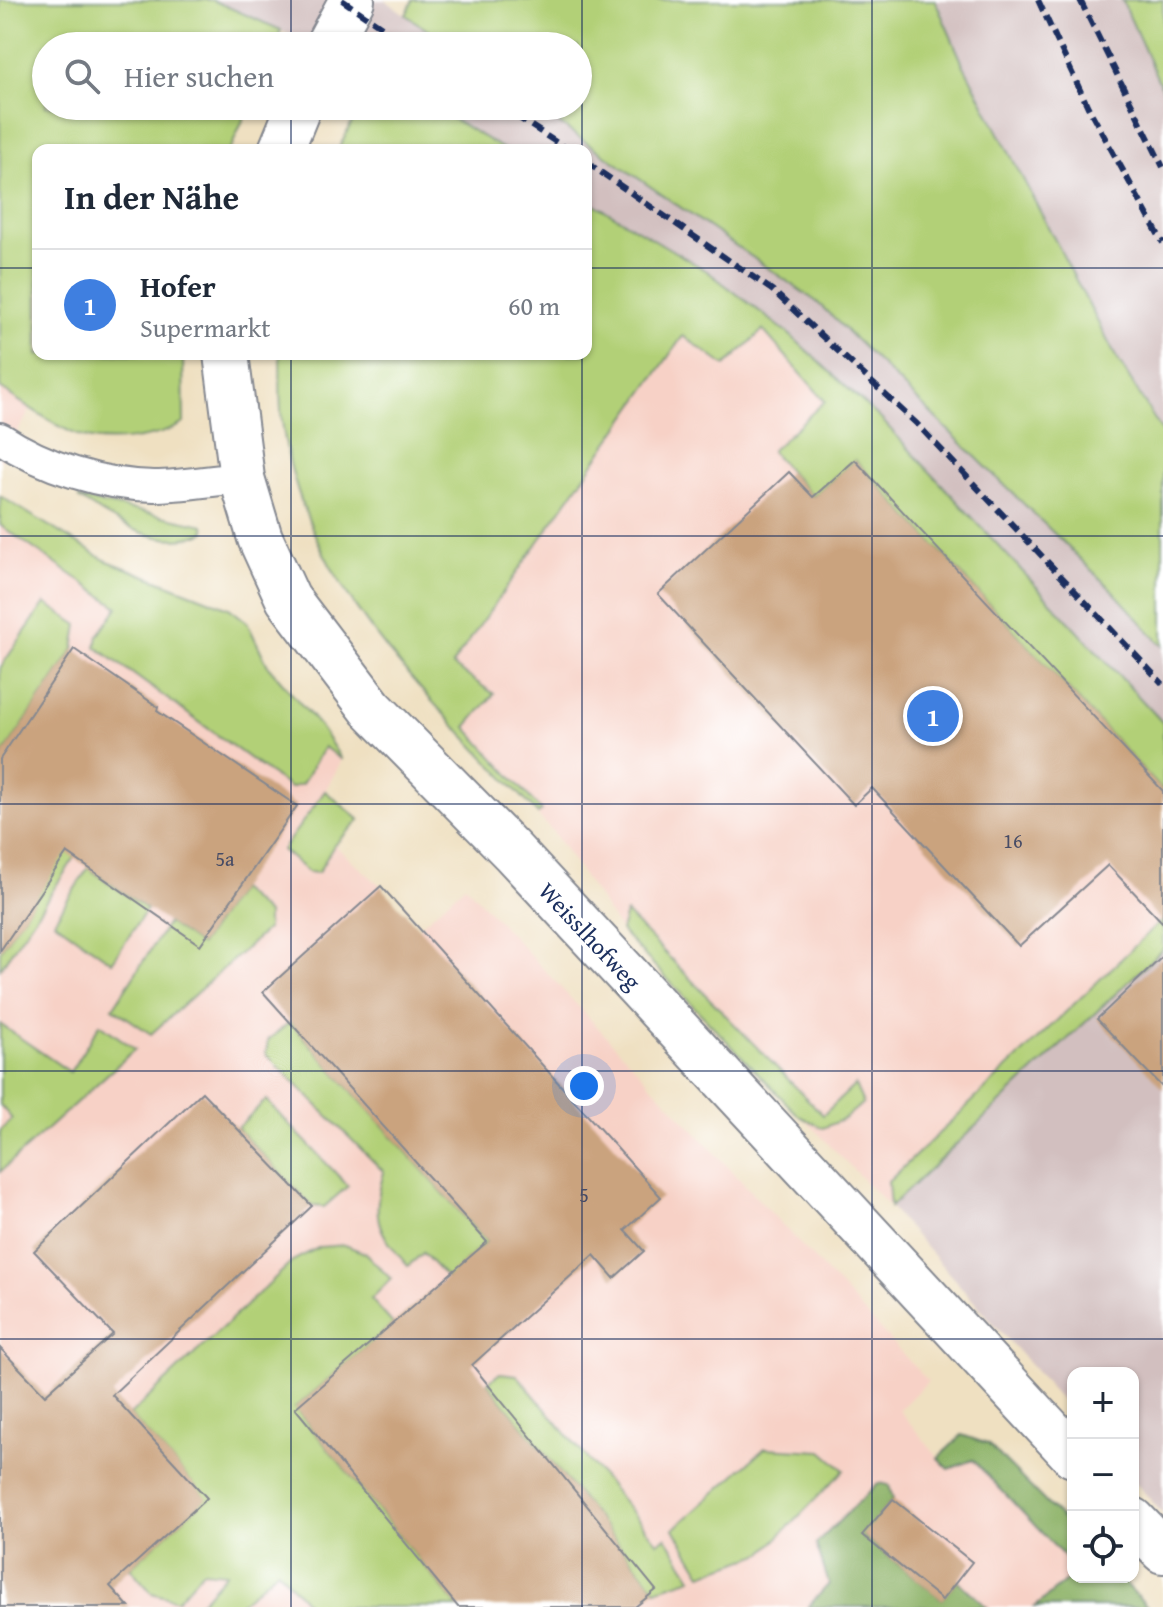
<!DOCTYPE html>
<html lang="de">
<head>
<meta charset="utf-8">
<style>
	:root { --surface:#fff; --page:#f2f2f3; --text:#1f2937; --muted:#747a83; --line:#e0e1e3; --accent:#0f766e }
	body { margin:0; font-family:"Gentium Book Plus",serif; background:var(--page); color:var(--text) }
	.controls { position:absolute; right:24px; bottom:24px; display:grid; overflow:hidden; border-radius:16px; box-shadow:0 2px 6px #0004 }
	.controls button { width:72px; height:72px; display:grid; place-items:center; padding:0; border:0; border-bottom:2px solid var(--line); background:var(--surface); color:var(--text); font:40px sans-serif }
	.you { position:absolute; left:584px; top:1086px; width:28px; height:28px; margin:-20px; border:6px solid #fff; border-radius:50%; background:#1a73e8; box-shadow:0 0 0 12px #1a73e833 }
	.badge { display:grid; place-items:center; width:52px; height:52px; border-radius:50%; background:var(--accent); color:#fff; font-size:26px; font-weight:700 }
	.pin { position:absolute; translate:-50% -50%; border:4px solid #fff; box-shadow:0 2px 8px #0006 }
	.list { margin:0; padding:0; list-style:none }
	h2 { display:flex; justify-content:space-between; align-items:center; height:104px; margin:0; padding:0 32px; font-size:34px }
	h2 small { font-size:26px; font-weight:400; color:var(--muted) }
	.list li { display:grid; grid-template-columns:52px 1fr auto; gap:24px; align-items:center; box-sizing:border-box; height:112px; padding:0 32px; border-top:2px solid var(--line) }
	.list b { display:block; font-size:30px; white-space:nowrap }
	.list p { margin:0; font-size:26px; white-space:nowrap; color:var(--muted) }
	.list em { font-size:26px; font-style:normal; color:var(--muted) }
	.icon { flex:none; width:44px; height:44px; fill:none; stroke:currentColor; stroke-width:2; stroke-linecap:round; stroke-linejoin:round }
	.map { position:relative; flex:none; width:1163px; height:1607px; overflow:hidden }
	.search { position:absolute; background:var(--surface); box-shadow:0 2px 6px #0004; left:32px; top:32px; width:560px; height:88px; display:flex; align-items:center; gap:20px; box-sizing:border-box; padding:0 28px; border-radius:44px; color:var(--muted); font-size:30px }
	.panel { position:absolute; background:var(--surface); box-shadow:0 2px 6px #0004; left:32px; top:144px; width:560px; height:216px; border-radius:16px }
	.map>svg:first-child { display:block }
</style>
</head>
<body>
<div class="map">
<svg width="1163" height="1607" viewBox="0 0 1163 1607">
	<rect width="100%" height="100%" fill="#fff"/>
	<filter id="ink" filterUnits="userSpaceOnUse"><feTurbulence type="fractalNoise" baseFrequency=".0125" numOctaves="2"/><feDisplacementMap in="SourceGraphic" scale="16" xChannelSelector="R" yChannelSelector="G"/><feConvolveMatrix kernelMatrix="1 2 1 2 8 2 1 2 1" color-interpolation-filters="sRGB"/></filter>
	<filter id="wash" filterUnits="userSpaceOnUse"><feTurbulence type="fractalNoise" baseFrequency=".006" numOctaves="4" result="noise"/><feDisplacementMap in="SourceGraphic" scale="32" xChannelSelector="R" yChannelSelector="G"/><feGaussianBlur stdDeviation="1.8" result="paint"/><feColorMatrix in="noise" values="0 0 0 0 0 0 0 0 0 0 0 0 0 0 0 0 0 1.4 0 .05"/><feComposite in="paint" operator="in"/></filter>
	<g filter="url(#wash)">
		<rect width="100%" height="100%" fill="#efe0c1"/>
		<!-- built -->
		<g fill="#f7d1c6">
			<path d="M 707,271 L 1163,723 L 1163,949 L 890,1207 L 621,931 L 553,832 L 416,681 Z"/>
			<path d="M 0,388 L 31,409 L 0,462 Z"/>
			<path d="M 0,525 L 342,760 L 325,791 L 360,820 L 335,846 L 381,886 L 417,929 L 465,885 L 928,1381 L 899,1410 L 938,1457 L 962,1435 L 988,1444 L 1073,1530 L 1073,1577 L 1119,1577 L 1099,1607 L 0,1607 Z"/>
		</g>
		<!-- industrial -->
		<g fill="#d2bfbf">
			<path d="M 212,0 L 385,0 L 450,46 L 315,46 Z"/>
			<path d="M 935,0 L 1122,0 L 1163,90 L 1163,433 L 1115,355 L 963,64 Z"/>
			<path d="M 431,106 L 534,106 L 817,302 L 1114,592 L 1163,646 L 1163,723 L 881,419 L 789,334 L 707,271 L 586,199 L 586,150 L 505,150 Z"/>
			<path d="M 1163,949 L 1163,1514 L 1133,1480 L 1133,1373 L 1073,1373 L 1073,1413 L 890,1207 Z"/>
		</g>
		<!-- green -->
		<g fill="#b2d077" stroke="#66806a" stroke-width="2">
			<path d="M 0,0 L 212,0 L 281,30 L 275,46 L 46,46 L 46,106 L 249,106 L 230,150 L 38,150 L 38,354 L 183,354 L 184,423 C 157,439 104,447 75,434 C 49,422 24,404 0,388 Z"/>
			<path d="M 413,0 L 935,0 L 963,64 L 1115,355 L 1163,433 L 1163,646 L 1114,592 L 817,302 L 534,106 L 578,106 L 578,46 L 450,46 L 406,15 Z"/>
			<path d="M 1122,0 L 1163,0 L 1163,90 L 1159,82 Z"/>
			<path d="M 360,106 L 431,106 L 505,150 L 338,150 Z"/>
			<path d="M 586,199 L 707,271 L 789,334 L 881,419 L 1163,723 L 1163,791 L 855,460 L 813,497 L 771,451 L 825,401 L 763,330 L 725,366 L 683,336 L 452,665 L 494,694 L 466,727 L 542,811 L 538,814 C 429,695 304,591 282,421 C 279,399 281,376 280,354 L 586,354 Z"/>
			<path d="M 0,496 L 105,560 L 229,608 L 247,622 L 268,666 L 319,725 L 342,760 L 324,747 L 302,784 L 290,788 L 96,647 L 98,636 L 118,607 L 0,525 Z"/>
			<path d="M 78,498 L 204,525 L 205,532 C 163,553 113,521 78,498 Z"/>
			<path d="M 45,603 L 78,625 L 74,649 L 0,759 L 0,668 Z"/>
			<path d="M 325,791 L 360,820 L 334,845 L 318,873 L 308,872 L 282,850 Z"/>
			<path d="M 78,834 L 86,841 L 0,969 L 0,951 Z"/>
			<path d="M 88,868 L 147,909 L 112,962 L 54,921 Z"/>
			<path d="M 239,889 L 267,914 L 267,929 L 151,1034 L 113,1008 L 168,923 L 200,945 Z"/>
			<path d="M 626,913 L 823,1115 L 855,1085 L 863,1103 L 844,1119 L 823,1128 L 799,1116 L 621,931 Z"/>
			<path d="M 1163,919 L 1163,949 L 890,1207 L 888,1182 Z"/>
			<path d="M 290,1022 L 487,1242 L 447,1278 L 423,1253 L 408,1266 C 377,1231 371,1218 384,1172 L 266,1054 L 268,1040 Z"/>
			<path d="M 0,1024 L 70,1072 L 100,1024 L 135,1049 L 0,1172 L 0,1131 L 12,1119 L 0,1105 Z"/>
			<path d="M 266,1100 L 348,1186 L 324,1207 L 312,1206 L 237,1128 Z"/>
			<path d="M 345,1245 L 365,1253 L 391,1279 L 371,1299 L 393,1324 L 295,1408 L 458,1607 L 310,1607 L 278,1570 L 236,1607 L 196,1607 L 226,1573 L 203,1571 L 177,1600 L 152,1593 L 130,1568 L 206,1498 L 130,1415 L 294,1260 L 320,1247 Z"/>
			<path d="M 500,1373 L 517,1375 L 658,1543 L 666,1537 L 692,1578 L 656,1590 L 487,1383 Z"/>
			<path d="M 765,1448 L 822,1451 L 844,1470 L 763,1553 L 702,1574 L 674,1529 Z"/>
		</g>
		<!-- forest -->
		<g fill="#8db268" stroke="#547063" stroke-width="2">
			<path d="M 962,1435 L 988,1444 L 1073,1530 L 1073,1566 L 973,1460 L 949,1469 L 938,1458 Z"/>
			<path d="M 878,1483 L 889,1485 L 893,1499 L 863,1536 L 942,1599 L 957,1580 L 987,1607 L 808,1607 L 829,1584 L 816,1544 Z"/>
			<path d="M 1073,1575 L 1119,1577 L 1148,1607 L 1035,1607 Z"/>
		</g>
		<g id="blocks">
			<!-- building -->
			<g fill="#caa37e">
				<path d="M 855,460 L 1163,791 L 1163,923 L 1108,865 L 1019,946 L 872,788 L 854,805 L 658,594 L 789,472 L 813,497 Z"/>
				<path d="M 74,649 L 158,707 L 157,711 L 297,806 L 200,945 L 67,853 L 0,951 L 0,759 Z"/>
				<path d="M 381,886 L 661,1197 L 625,1230 L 644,1251 L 614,1278 L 594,1255 L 472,1365 L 656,1590 L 635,1607 L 458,1607 L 295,1408 L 487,1242 L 263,992 Z"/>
				<path d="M 1163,956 L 1163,1088 L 1097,1019 Z"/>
				<path d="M 202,1092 L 312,1206 L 112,1395 L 207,1498 L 110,1586 L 129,1607 L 0,1607 L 0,1348 L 45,1395 L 113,1334 L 34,1251 Z"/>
				<path d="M 893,1499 L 972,1562 L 942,1600 L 862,1535 Z"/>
			</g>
		</g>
	</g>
	<g filter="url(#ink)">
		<use href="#blocks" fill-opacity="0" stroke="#858890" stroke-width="2"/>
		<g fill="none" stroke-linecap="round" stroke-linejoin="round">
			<!-- lane casing -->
			<g stroke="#858890" stroke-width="34">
				<path id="lane" d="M 0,438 C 44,467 101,485 154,486 C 183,486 213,480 242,478"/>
			</g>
			<!-- street casing -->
			<g stroke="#858890" stroke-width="48">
				<g id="street">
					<path d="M 327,46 L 352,0"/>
					<path d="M 281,150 L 299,106"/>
					<path d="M 226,354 L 242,478 L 260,538 L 288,599 L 371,708 L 513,852 L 1073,1455"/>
					<path d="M 1133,1520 L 1163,1551"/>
				</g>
			</g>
			<!-- lane -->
			<use href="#lane" stroke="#fff" stroke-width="30"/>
			<!-- street -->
			<use href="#street" stroke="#fff" stroke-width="44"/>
			<!-- rail -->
			<g stroke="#1b2f5e" stroke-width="6" stroke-dasharray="12 6" stroke-linecap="butt">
				<path d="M 342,0 L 410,46"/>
				<path d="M 1038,0 L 1088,107 L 1163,243"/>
				<path d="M 1080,0 L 1163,167"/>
				<path d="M 501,106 L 568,150"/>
				<path d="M 586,162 L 772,290 L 917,424 L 1163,684"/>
			</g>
		</g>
	</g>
	<!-- grid -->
	<path fill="none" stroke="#1b2f5e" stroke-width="2" stroke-opacity="0.55" d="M 291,0 L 291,46M 582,0 L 582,150M 872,0 L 872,1607M 291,106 L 291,150M 0,268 L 38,268M 586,268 L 1163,268M 291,354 L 291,1607M 582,354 L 582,1607M 0,536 L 1163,536M 0,804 L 1163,804M 0,1071 L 1163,1071M 0,1339 L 1163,1339"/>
	<g text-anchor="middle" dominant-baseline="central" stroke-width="8" stroke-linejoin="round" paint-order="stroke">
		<!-- number labels -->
		<g font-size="20" fill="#474c66">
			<text x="1013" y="840">16</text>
			<text x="225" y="858">5a</text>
			<text x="584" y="1194">5</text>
		</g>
		<!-- street labels -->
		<g font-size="24" fill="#1b2f5e" stroke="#fff">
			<text transform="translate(590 936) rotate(47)">Weisslhofweg</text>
		</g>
	</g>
</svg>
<div class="controls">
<button>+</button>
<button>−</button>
<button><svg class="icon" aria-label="locate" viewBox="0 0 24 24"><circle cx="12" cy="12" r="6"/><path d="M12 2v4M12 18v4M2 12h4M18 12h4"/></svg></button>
</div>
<div class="you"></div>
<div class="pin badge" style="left:933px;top:716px;background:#3f7fe0">1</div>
<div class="search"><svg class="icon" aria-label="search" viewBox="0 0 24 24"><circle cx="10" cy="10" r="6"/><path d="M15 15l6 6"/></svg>Hier suchen</div>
<section class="panel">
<h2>In der Nähe<small></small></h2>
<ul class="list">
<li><span class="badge" style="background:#3f7fe0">1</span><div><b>Hofer</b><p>Supermarkt</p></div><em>60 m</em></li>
</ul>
</section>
</div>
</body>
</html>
